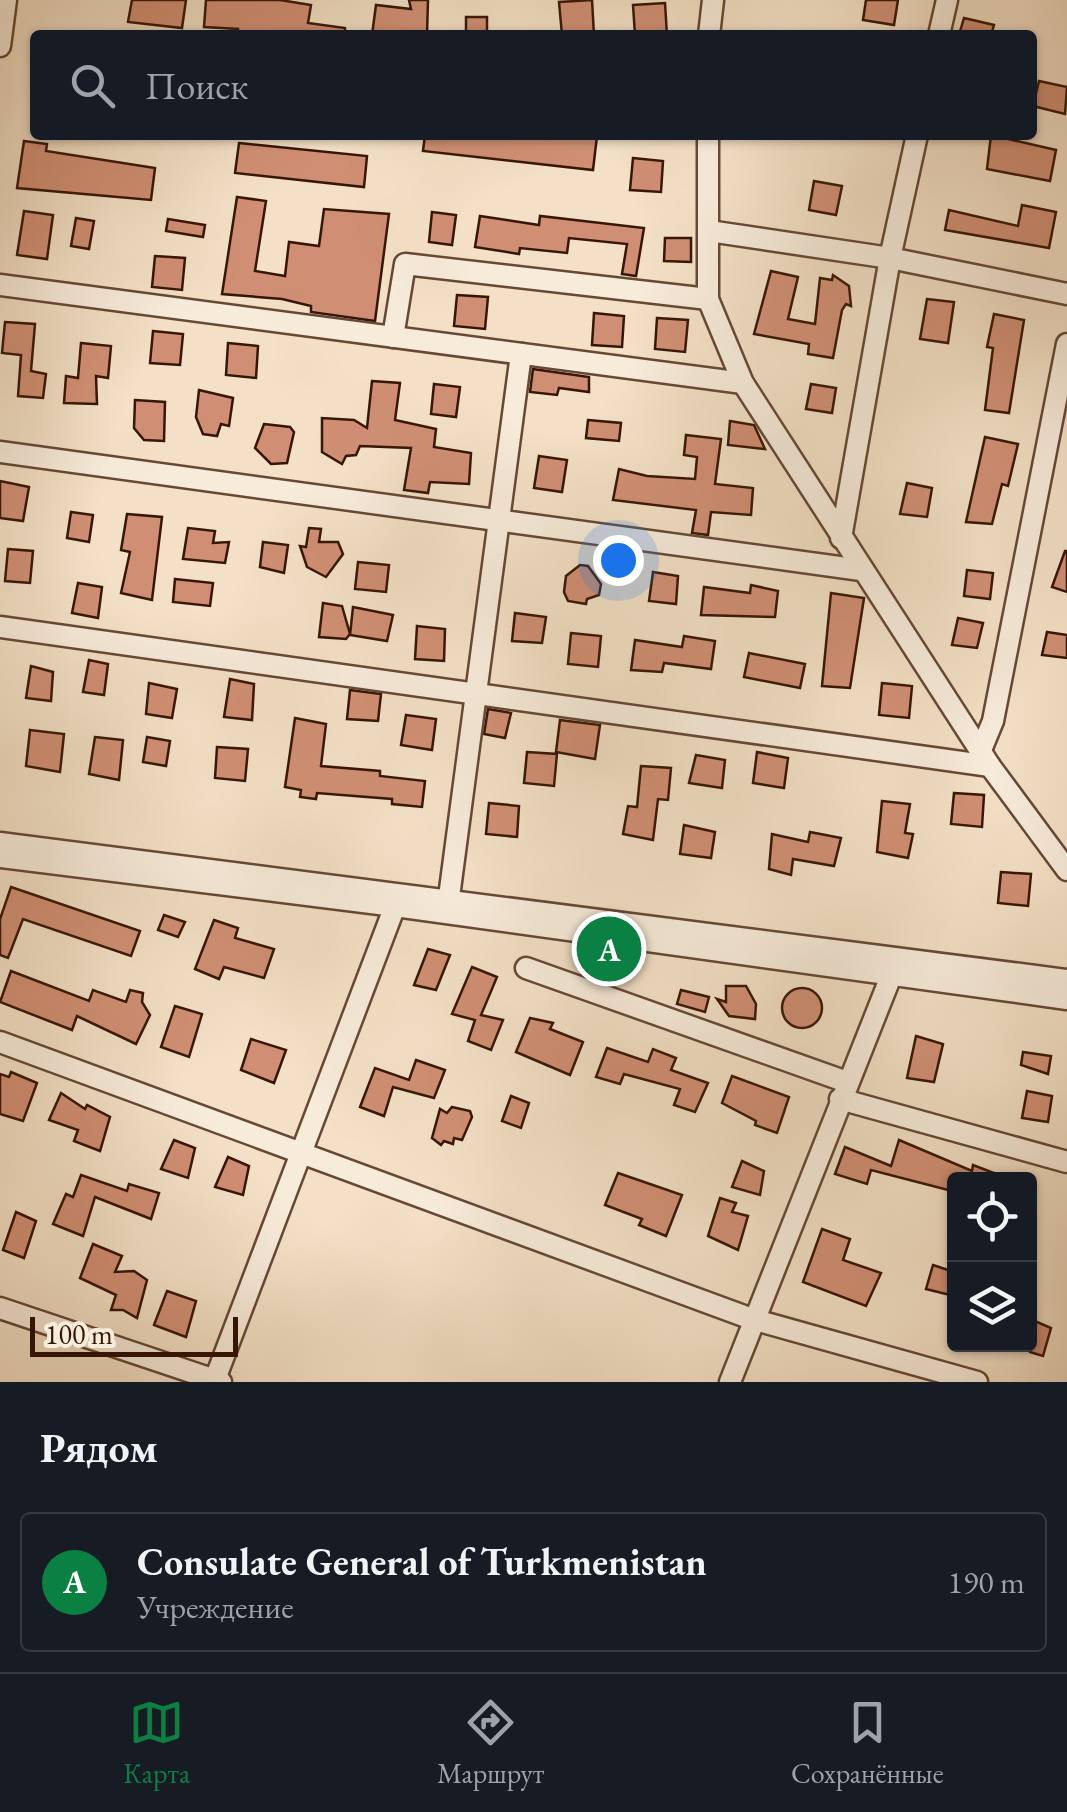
<!DOCTYPE html>
<html lang="ru">
<head>
<meta charset="utf-8">
<style>
	:root { --surface:#171b24; --page:#242831; --text:#f1f3f6; --muted:#9ea1a6; --line:#363941; --accent:#0b8043 }
	body { margin:0; font-family:"EB Garamond",serif; background:var(--page); color:var(--text) }
	.controls { position:absolute; right:30px; bottom:30px; display:grid; overflow:hidden; border-radius:10px; box-shadow:0 2px 8px #0004 }
	.controls button { width:90px; height:90px; display:grid; place-items:center; padding:0; border:0; border-bottom:2px solid var(--line); background:var(--surface); color:var(--text); font:50px sans-serif }
	.scale { position:absolute; left:30px; bottom:25px; width:208px; box-sizing:border-box; padding-left:10px; border:5px solid #371605; border-top:0; font-size:28px; line-height:35px; white-space:nowrap; color:#371605; -webkit-text-stroke:8px #f7ebda; paint-order:stroke }
	.you { position:absolute; left:618px; top:560px; width:35px; height:35px; margin:-25px; border:8px solid #fff; border-radius:50%; background:#1a73e8; box-shadow:0 0 0 15px #1a73e833 }
	.badge { display:grid; place-items:center; width:65px; height:65px; border-radius:50%; background:var(--accent); color:#fff; font-size:32px; font-weight:700 }
	.pin { position:absolute; translate:-50% -50%; border:5px solid #fff; box-shadow:0 2px 10px #0006 }
	.list { margin:0; padding:0; list-style:none }
	h2 { display:flex; justify-content:space-between; align-items:center; height:130px; margin:0; padding:0 40px; font-size:42px }
	h2 small { font-size:32px; font-weight:400; color:var(--muted) }
	.list li { display:grid; grid-template-columns:65px 1fr auto; gap:30px; align-items:center; box-sizing:border-box; height:140px; margin:0 20px 20px; padding:0 20px; border:2px solid var(--line); border-radius:10px }
	.list b { display:block; font-size:38px; white-space:nowrap }
	.list p { margin:0; font-size:32px; white-space:nowrap; color:var(--muted) }
	.list em { font-size:32px; font-style:normal; color:var(--muted) }
	.icon { flex:none; width:55px; height:55px; fill:none; stroke:currentColor; stroke-width:2; stroke-linecap:round; stroke-linejoin:round }
	.map { position:relative; flex:none; width:1067px; height:1382px; overflow:hidden }
	.search { position:absolute; background:var(--surface); box-shadow:0 2px 8px #0004; left:30px; right:30px; top:30px; height:110px; display:flex; align-items:center; gap:25px; box-sizing:border-box; padding:0 35px; border-radius:10px; color:var(--muted); font-size:38px }
	.sheet { height:290px; background:var(--surface) }
	nav { display:flex; justify-content:space-around; align-items:center; box-sizing:border-box; height:140px; border-top:2px solid var(--line); background:var(--surface); font-size:28px; color:var(--muted) }
	nav a { display:grid; justify-items:center; gap:5px }
	nav .on { color:var(--accent) }
	.map>svg:first-child { display:block }
</style>
</head>
<body>
<div class="map">
<svg width="1067" height="1382" viewBox="0 0 1067 1382">
	<rect width="100%" height="100%" fill="#f3e0c6"/>
	<filter id="stains"><feTurbulence type="fractalNoise" baseFrequency=".002" numOctaves="4"/><feColorMatrix values="0 0 0 0 .2 0 0 0 0 .09 0 0 0 0 .02 0 0 0 .5 -.17"/></filter>
	<radialGradient id="worn" r=".72"><stop offset=".6" stop-color="#630" stop-opacity="0"/><stop offset="1" stop-color="#630" stop-opacity=".3"/></radialGradient>
	<!-- building -->
	<g fill="#d08f74" stroke="#371605" stroke-width="2.5">
		<path d="M 132,0 L 186,0 L 182,28 L 128,22 Z"/>
		<path d="M 206,0 L 280,0 L 311,5 L 308,23 L 345,28 L 345,35 L 237,35 L 238,29 L 204,27 Z"/>
		<path d="M 409,0 L 428,0 L 427,35 L 372,35 L 376,5 L 411,9 Z"/>
		<path d="M 592,0 L 594,35 L 562,35 L 559,2 Z"/>
		<path d="M 866,0 L 898,0 L 894,25 L 863,20 Z"/>
		<path d="M 665,3 L 667,35 L 635,35 L 633,5 Z"/>
		<rect x="466" y="17" width="21" height="18"/>
		<path d="M 964,18 L 994,25 L 991,35 L 959,35 Z"/>
		<path d="M 1039,81 L 1067,87 L 1065,114 L 1033,106 Z"/>
		<path d="M 425,135 L 589,135 L 597,136 L 593,170 L 423,151 Z"/>
		<path d="M 991,135 L 1056,150 L 1050,181 L 987,169 Z"/>
		<path d="M 24,141 L 47,144 L 46,151 L 155,168 L 151,200 L 17,188 Z"/>
		<path d="M 239,143 L 367,156 L 364,187 L 235,173 Z"/>
		<path d="M 633,158 L 663,161 L 661,192 L 630,190 Z"/>
		<path d="M 814,181 L 842,186 L 836,215 L 809,210 Z"/>
		<path d="M 237,197 L 266,201 L 255,271 L 285,276 L 289,242 L 319,246 L 324,209 L 389,214 L 375,321 L 311,312 L 311,306 L 282,299 L 222,294 Z"/>
		<path d="M 1022,205 L 1056,212 L 1049,248 L 945,230 L 949,210 L 1018,226 Z"/>
		<path d="M 24,211 L 53,215 L 47,259 L 17,255 Z"/>
		<path d="M 432,212 L 456,215 L 452,245 L 429,242 Z"/>
		<path d="M 480,216 L 539,225 L 540,216 L 644,228 L 636,276 L 622,274 L 627,244 L 569,238 L 567,253 L 520,248 L 519,254 L 475,247 Z"/>
		<path d="M 76,218 L 94,221 L 89,249 L 71,246 Z"/>
		<path d="M 168,219 L 205,225 L 203,237 L 166,231 Z"/>
		<path d="M 665,238 L 691,238 L 691,262 L 664,261 Z"/>
		<path d="M 155,256 L 185,258 L 182,290 L 152,287 Z"/>
		<path d="M 771,271 L 798,277 L 788,319 L 815,324 L 820,278 L 832,280 L 833,275 L 849,286 L 851,306 L 846,304 L 842,310 L 833,358 L 808,354 L 809,344 L 754,334 Z"/>
		<path d="M 457,295 L 488,297 L 485,329 L 454,326 Z"/>
		<path d="M 927,299 L 954,302 L 948,343 L 920,339 Z"/>
		<path d="M 594,313 L 624,316 L 622,347 L 592,345 Z"/>
		<path d="M 994,314 L 1024,320 L 1009,413 L 985,410 L 993,348 L 987,347 Z"/>
		<path d="M 657,318 L 688,320 L 685,352 L 655,349 Z"/>
		<path d="M 5,322 L 35,324 L 31,371 L 46,374 L 43,398 L 18,396 L 21,355 L 2,353 Z"/>
		<path d="M 153,331 L 183,334 L 180,365 L 150,363 Z"/>
		<path d="M 81,343 L 111,346 L 108,378 L 96,376 L 97,404 L 64,403 L 66,376 L 78,378 Z"/>
		<path d="M 228,343 L 258,346 L 256,378 L 226,375 Z"/>
		<path d="M 533,369 L 589,377 L 589,392 L 559,388 L 557,395 L 530,392 Z"/>
		<path d="M 372,381 L 400,383 L 395,420 L 436,429 L 434,447 L 471,453 L 469,484 L 430,482 L 428,493 L 404,490 L 411,448 L 360,446 L 356,455 L 346,456 L 342,464 L 322,452 L 322,418 L 354,420 L 367,428 Z"/>
		<path d="M 434,384 L 460,387 L 456,417 L 431,414 Z"/>
		<path d="M 811,384 L 836,388 L 832,413 L 806,409 Z"/>
		<path d="M 199,390 L 233,398 L 229,426 L 221,424 L 217,436 L 203,434 L 196,417 Z"/>
		<path d="M 135,400 L 165,402 L 164,441 L 144,440 L 134,428 Z"/>
		<path d="M 588,420 L 621,423 L 619,441 L 586,438 Z"/>
		<path d="M 730,421 L 754,425 L 765,449 L 728,445 Z"/>
		<path d="M 264,424 L 290,427 L 294,432 L 287,463 L 271,464 L 255,448 Z"/>
		<path d="M 686,435 L 721,439 L 715,484 L 753,488 L 751,515 L 711,512 L 708,535 L 692,533 L 696,510 L 613,500 L 619,469 L 647,476 L 695,479 L 697,457 L 684,455 Z"/>
		<path d="M 985,437 L 1018,444 L 1008,486 L 1002,484 L 992,524 L 966,522 Z"/>
		<path d="M 539,456 L 567,460 L 562,492 L 534,488 Z"/>
		<path d="M 0,481 L 29,487 L 23,521 L 0,518 Z"/>
		<path d="M 907,483 L 932,488 L 927,517 L 900,514 Z"/>
		<path d="M 71,512 L 93,515 L 89,542 L 67,538 Z"/>
		<path d="M 127,514 L 162,517 L 152,600 L 121,593 L 130,552 L 121,550 Z"/>
		<path d="M 188,528 L 215,531 L 213,543 L 229,542 L 225,563 L 183,559 Z"/>
		<path d="M 309,528 L 321,529 L 319,542 L 338,542 L 343,554 L 326,577 L 307,567 L 300,546 L 306,547 Z"/>
		<path d="M 263,542 L 288,545 L 284,573 L 260,567 Z"/>
		<path d="M 8,549 L 33,551 L 30,583 L 5,581 Z"/>
		<path d="M 1065,551 L 1067,551 L 1067,592 L 1052,587 Z"/>
		<path d="M 358,562 L 389,565 L 386,592 L 355,589 Z"/>
		<path d="M 580,565 L 588,566 L 601,584 L 599,595 L 587,599 L 586,604 L 568,601 L 564,592 L 566,576 Z"/>
		<path d="M 967,570 L 993,573 L 990,599 L 964,596 Z"/>
		<path d="M 653,572 L 678,576 L 676,604 L 649,601 Z"/>
		<path d="M 175,579 L 213,583 L 210,606 L 173,602 Z"/>
		<path d="M 78,583 L 102,587 L 98,618 L 72,613 Z"/>
		<path d="M 751,585 L 778,591 L 775,617 L 701,615 L 704,587 L 750,593 Z"/>
		<path d="M 831,593 L 864,598 L 850,688 L 822,686 Z"/>
		<path d="M 323,603 L 342,606 L 350,634 L 346,639 L 319,637 Z"/>
		<path d="M 353,607 L 393,615 L 387,641 L 350,635 Z"/>
		<path d="M 515,613 L 546,617 L 542,643 L 512,641 Z"/>
		<path d="M 958,618 L 983,623 L 977,648 L 952,645 Z"/>
		<path d="M 417,626 L 445,629 L 444,661 L 415,659 Z"/>
		<path d="M 1047,632 L 1067,635 L 1067,658 L 1042,655 Z"/>
		<path d="M 571,633 L 601,636 L 598,667 L 568,664 Z"/>
		<path d="M 684,636 L 715,641 L 711,669 L 664,663 L 662,672 L 631,670 L 635,640 L 682,647 Z"/>
		<path d="M 749,653 L 805,664 L 800,688 L 744,677 Z"/>
		<path d="M 89,660 L 108,664 L 104,695 L 83,692 Z"/>
		<path d="M 31,666 L 53,672 L 51,701 L 26,698 Z"/>
		<path d="M 230,679 L 254,684 L 252,720 L 224,717 Z"/>
		<path d="M 149,683 L 177,689 L 172,718 L 146,714 Z"/>
		<path d="M 882,683 L 912,686 L 909,718 L 879,715 Z"/>
		<path d="M 350,690 L 381,694 L 378,721 L 347,719 Z"/>
		<path d="M 488,709 L 511,713 L 505,738 L 484,734 Z"/>
		<path d="M 406,715 L 436,719 L 432,750 L 401,745 Z"/>
		<path d="M 295,718 L 326,724 L 321,766 L 380,771 L 380,776 L 425,781 L 422,807 L 392,804 L 392,799 L 317,793 L 316,799 L 300,797 L 301,790 L 285,787 Z"/>
		<path d="M 560,720 L 600,725 L 595,759 L 556,752 Z"/>
		<path d="M 30,730 L 64,734 L 60,772 L 26,766 Z"/>
		<path d="M 95,737 L 123,740 L 119,780 L 89,774 Z"/>
		<path d="M 147,737 L 170,741 L 166,766 L 143,762 Z"/>
		<path d="M 217,747 L 248,749 L 245,781 L 215,778 Z"/>
		<path d="M 527,752 L 557,754 L 554,786 L 524,783 Z"/>
		<path d="M 757,752 L 788,758 L 784,788 L 753,783 Z"/>
		<path d="M 696,755 L 725,760 L 722,788 L 689,783 Z"/>
		<path d="M 641,766 L 671,768 L 668,800 L 658,799 L 653,840 L 623,834 L 628,806 L 637,807 Z"/>
		<path d="M 954,793 L 984,795 L 982,827 L 951,824 Z"/>
		<path d="M 882,801 L 910,804 L 905,833 L 913,834 L 908,858 L 877,852 Z"/>
		<path d="M 489,803 L 519,806 L 517,837 L 486,834 Z"/>
		<path d="M 684,825 L 715,832 L 711,858 L 680,854 Z"/>
		<path d="M 810,832 L 841,838 L 834,866 L 793,859 L 791,875 L 769,869 L 772,834 L 808,842 Z"/>
		<path d="M 1001,872 L 1031,874 L 1028,906 L 998,903 Z"/>
		<path d="M 11,887 L 140,931 L 131,956 L 23,919 L 8,958 L 0,955 L 0,919 Z"/>
		<path d="M 164,915 L 185,922 L 178,937 L 158,930 Z"/>
		<path d="M 214,920 L 238,928 L 235,938 L 274,949 L 264,978 L 224,967 L 219,979 L 195,969 Z"/>
		<path d="M 428,949 L 450,955 L 436,990 L 414,985 Z"/>
		<path d="M 472,967 L 497,977 L 481,1015 L 503,1020 L 491,1050 L 468,1041 L 475,1020 L 452,1014 Z"/>
		<path d="M 11,971 L 89,1001 L 93,990 L 126,1002 L 130,990 L 143,993 L 142,1002 L 150,1015 L 136,1044 L 77,1016 L 72,1030 L 0,1002 Z"/>
		<path d="M 726,986 L 746,986 L 756,1004 L 755,1019 L 729,1016 L 717,999 L 726,1002 Z"/>
		<circle cx="802" cy="1008" r="20"/>
		<path d="M 681,990 L 709,997 L 705,1012 L 677,1004 Z"/>
		<path d="M 175,1006 L 202,1014 L 189,1057 L 161,1047 Z"/>
		<path d="M 530,1018 L 553,1023 L 550,1029 L 583,1042 L 570,1075 L 516,1052 Z"/>
		<path d="M 916,1036 L 943,1044 L 934,1082 L 907,1078 Z"/>
		<path d="M 251,1039 L 286,1050 L 274,1083 L 241,1070 Z"/>
		<path d="M 607,1048 L 648,1062 L 653,1049 L 676,1058 L 671,1070 L 708,1083 L 695,1112 L 674,1105 L 680,1089 L 624,1074 L 620,1084 L 596,1077 Z"/>
		<path d="M 1023,1052 L 1051,1056 L 1048,1074 L 1021,1065 Z"/>
		<path d="M 416,1060 L 445,1070 L 434,1098 L 393,1087 L 384,1116 L 360,1107 L 375,1068 L 409,1080 Z"/>
		<path d="M 11,1072 L 37,1083 L 23,1121 L 0,1114 L 0,1074 L 9,1077 Z"/>
		<path d="M 732,1076 L 789,1097 L 777,1133 L 755,1125 L 756,1121 L 722,1103 Z"/>
		<path d="M 1027,1091 L 1052,1096 L 1048,1122 L 1022,1118 Z"/>
		<path d="M 61,1093 L 85,1109 L 87,1105 L 110,1117 L 100,1151 L 74,1141 L 78,1130 L 49,1120 Z"/>
		<path d="M 511,1096 L 529,1103 L 521,1128 L 502,1121 Z"/>
		<path d="M 452,1107 L 470,1111 L 472,1117 L 462,1140 L 454,1138 L 453,1144 L 444,1141 L 441,1145 L 432,1138 L 440,1109 L 447,1113 Z"/>
		<path d="M 174,1140 L 195,1148 L 188,1178 L 161,1169 Z"/>
		<path d="M 899,1140 L 972,1171 L 973,1165 L 1012,1180 L 950,1180 L 948,1190 L 871,1170 L 867,1184 L 835,1174 L 845,1147 L 891,1166 Z"/>
		<path d="M 228,1157 L 249,1166 L 243,1195 L 215,1187 Z"/>
		<path d="M 742,1161 L 764,1171 L 760,1195 L 732,1187 Z"/>
		<path d="M 618,1173 L 682,1195 L 666,1236 L 639,1225 L 642,1219 L 605,1205 Z"/>
		<path d="M 81,1175 L 127,1191 L 129,1184 L 159,1193 L 151,1219 L 95,1197 L 83,1236 L 53,1224 L 66,1194 L 73,1197 Z"/>
		<path d="M 720,1198 L 736,1203 L 732,1212 L 748,1216 L 738,1250 L 708,1236 Z"/>
		<path d="M 16,1212 L 36,1221 L 24,1258 L 3,1250 Z"/>
		<path d="M 822,1229 L 850,1239 L 843,1260 L 881,1273 L 866,1306 L 803,1282 Z"/>
		<path d="M 93,1244 L 122,1256 L 115,1272 L 134,1271 L 147,1280 L 137,1318 L 123,1310 L 111,1310 L 116,1295 L 80,1278 Z"/>
		<path d="M 933,1265 L 954,1272 L 954,1296 L 926,1289 Z"/>
		<path d="M 167,1291 L 196,1301 L 186,1337 L 154,1325 Z"/>
		<path d="M 1030,1319 L 1051,1328 L 1043,1356 L 1030,1352 Z"/>
	</g>
	<g fill="none" stroke-linecap="round" stroke-linejoin="round">
		<!-- minor casing -->
		<g stroke="#664835" stroke-width="25">
			<g id="minor">
				<path d="M 709,35 L 713,0"/>
				<path d="M 939,35 L 947,0"/>
				<path d="M 0,46 L 6,0"/>
				<path d="M 708,135 L 708,299 L 743,383 L 990,766 L 1067,870"/>
				<path d="M 709,231 L 890,258 L 1067,294"/>
				<path d="M 0,285 L 743,383"/>
				<path d="M 393,337 L 405,264 L 708,299"/>
				<path d="M 0,452 L 861,570"/>
				<path d="M 841,538 L 890,258 L 917,135"/>
				<path d="M 0,627 L 990,766"/>
				<path d="M 981,750 L 993,721 L 1067,344"/>
				<path d="M 0,843 L 1067,980"/>
				<path d="M 0,857 L 395,906 L 1067,999"/>
				<path d="M 447,912 L 521,354"/>
				<path d="M 526,968 L 847,1082"/>
				<path d="M 0,1042 L 752,1319 L 977,1382"/>
				<path d="M 840,1099 L 1067,1162"/>
				<path d="M 0,1308 L 221,1382"/>
				<path d="M 214,1382 L 398,898"/>
				<path d="M 730,1382 L 895,966"/>
			</g>
		</g>
		<!-- minor -->
		<use href="#minor" stroke="#f7ebda" stroke-width="20"/>
	</g>
	<rect width="100%" height="100%" filter="url(#stains)"/>
	<rect width="100%" height="100%" fill="url(#worn)"/>
</svg>
<div class="controls">
<button><svg class="icon" aria-label="locate" viewBox="0 0 24 24"><circle cx="12" cy="12" r="6"/><path d="M12 2v4M12 18v4M2 12h4M18 12h4"/></svg></button>
<button><svg class="icon" aria-label="layers" viewBox="0 0 24 24"><path d="M12 4l9 5-9 5-9-5zM3 14l9 5 9-5"/></svg></button>
</div>
<div class="scale">100 m</div>
<div class="you"></div>
<div class="pin badge" style="left:609px;top:949px">A</div>
<div class="search"><svg class="icon" aria-label="search" viewBox="0 0 24 24"><circle cx="10" cy="10" r="6"/><path d="M15 15l6 6"/></svg>Поиск</div>
</div>
<section class="sheet">
<h2>Рядом<small></small></h2>
<ul class="list">
<li><span class="badge">A</span><div><b>Consulate General of Turkmenistan</b><p>Учреждение</p></div><em>190 m</em></li>
</ul>
</section>
<nav>
<a class="on"><svg class="icon" aria-label="map" viewBox="0 0 24 24"><path d="M3 6l6-2 6 2 6-2v14l-6 2-6-2-6 2zM9 4v14M15 6v14"/></svg>Карта</a>
<a><svg class="icon" aria-label="directions" viewBox="0 0 24 24"><path d="M12 3l9 9-9 9-9-9zM9 14v-3h6M13 9l2 2-2 2"/></svg>Маршрут</a>
<a><svg class="icon" aria-label="saved" viewBox="0 0 24 24"><path d="M7 4h10v16l-5-4-5 4z"/></svg>Сохранённые</a>
</nav>
</body>
</html>
